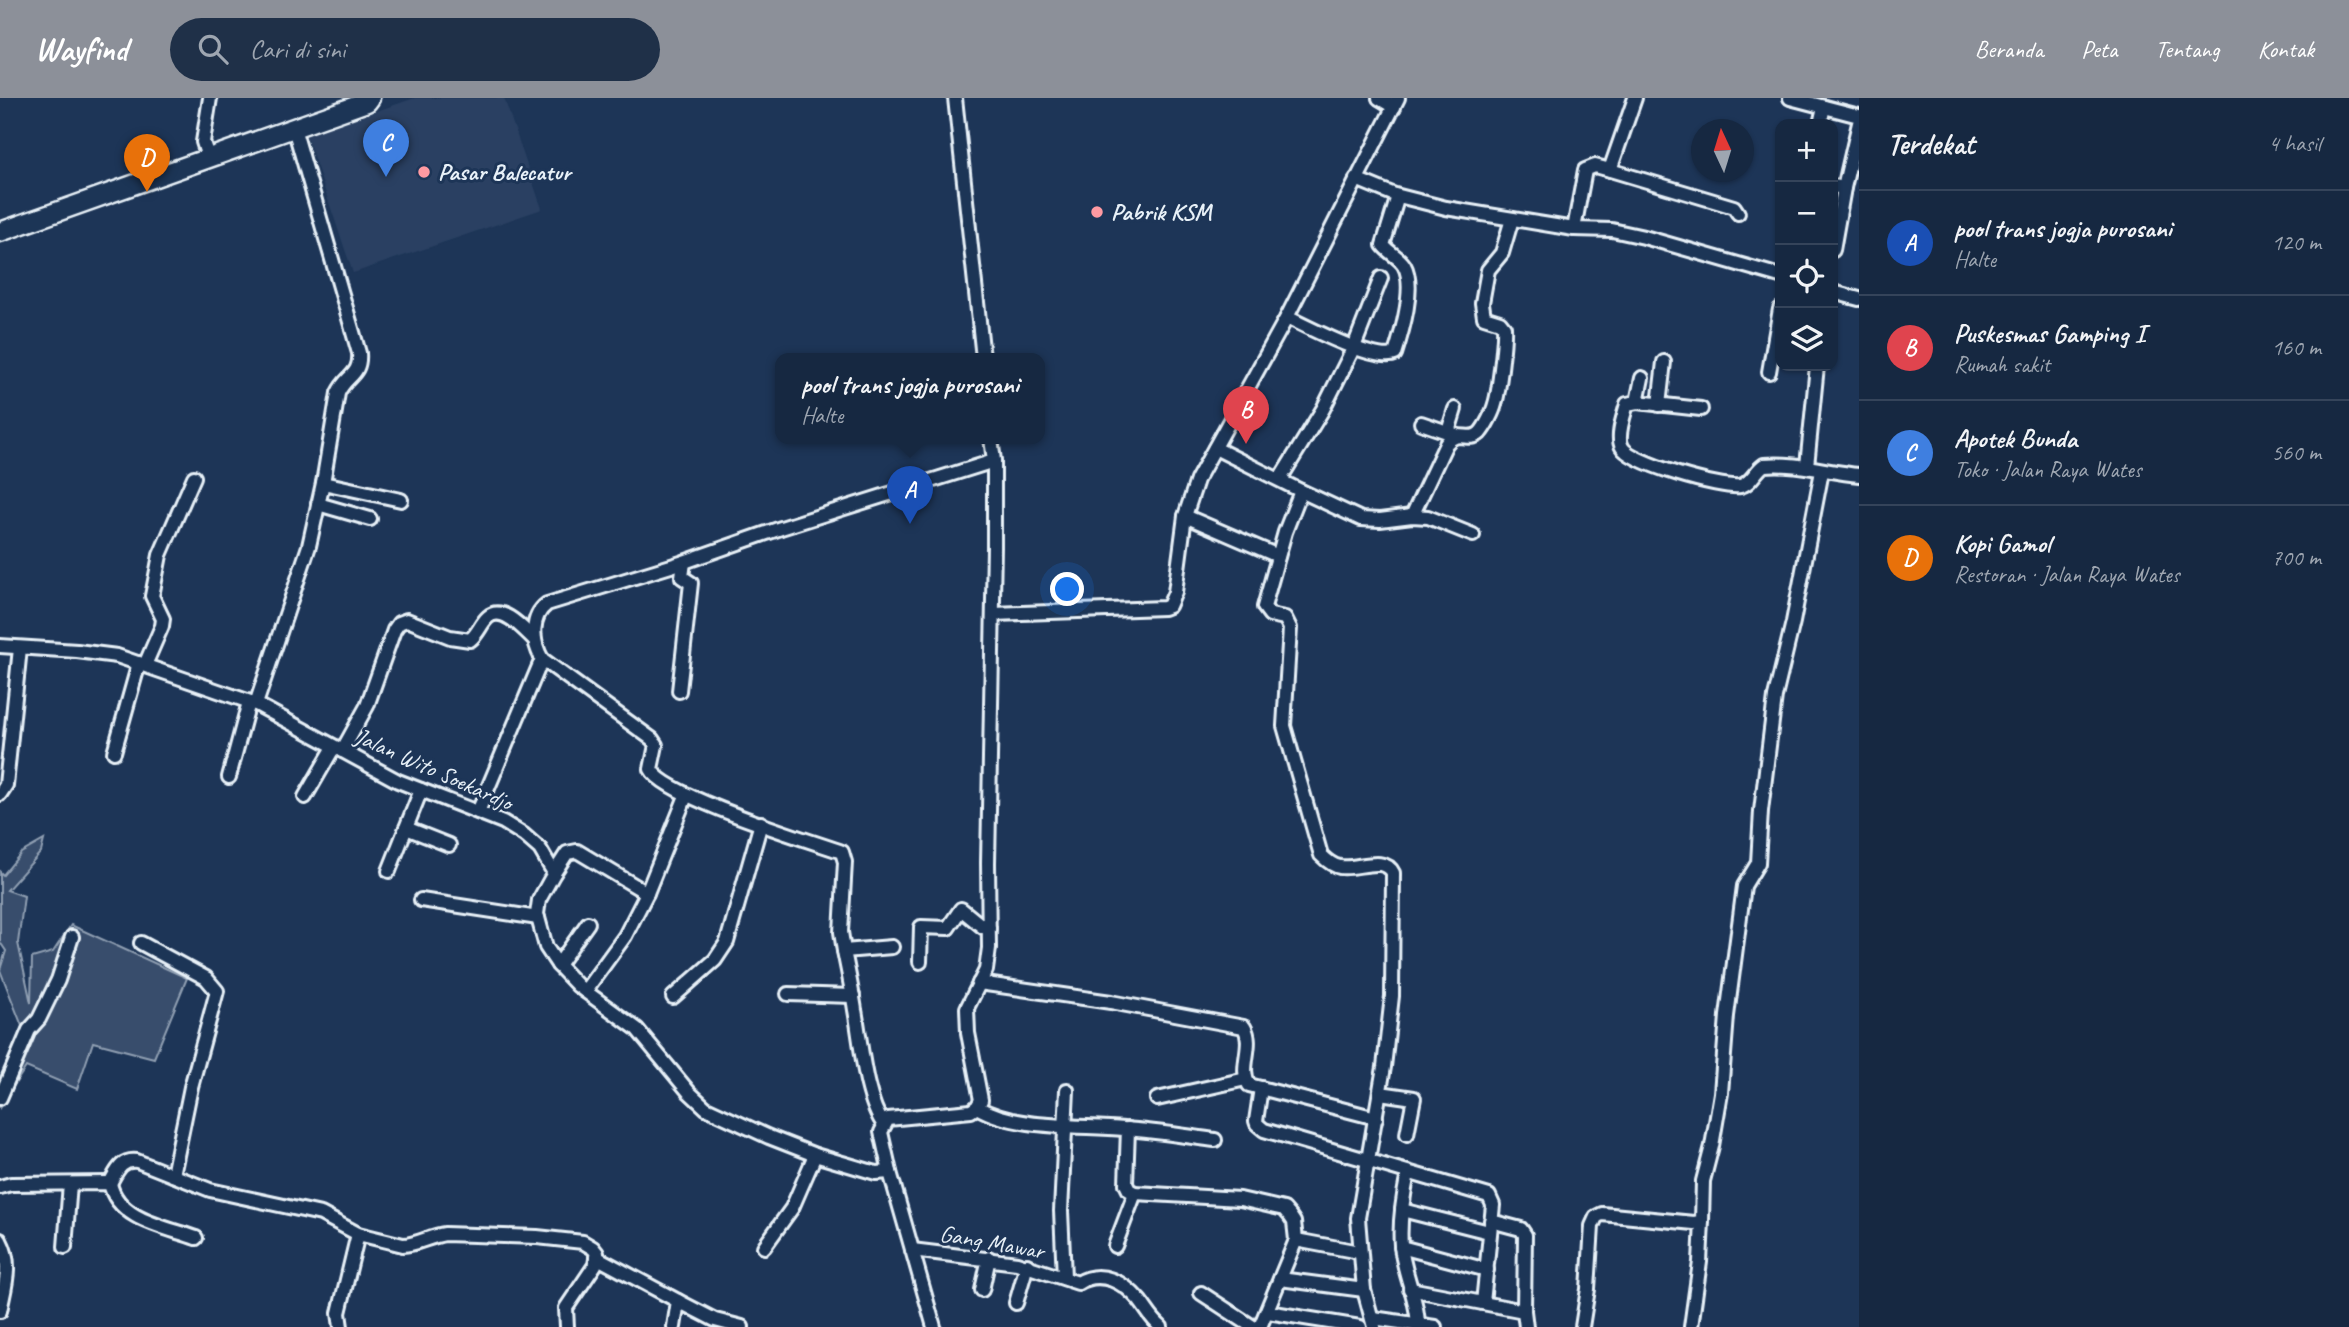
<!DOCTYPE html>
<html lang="id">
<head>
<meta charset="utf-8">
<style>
	:root { --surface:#162841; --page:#1f3048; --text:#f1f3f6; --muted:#9ea6b1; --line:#35445a; --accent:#8c9099 }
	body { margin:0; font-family:Caveat,sans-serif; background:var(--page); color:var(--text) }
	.controls { position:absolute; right:21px; top:21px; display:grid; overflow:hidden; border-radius:14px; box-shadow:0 2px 5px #0004 }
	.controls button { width:63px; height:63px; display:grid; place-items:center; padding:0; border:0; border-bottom:2px solid var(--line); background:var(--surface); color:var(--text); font:35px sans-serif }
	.compass { position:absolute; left:1691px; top:21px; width:63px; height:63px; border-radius:50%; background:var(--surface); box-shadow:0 2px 5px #0004; rotate:356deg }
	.you { position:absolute; left:1068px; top:492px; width:24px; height:24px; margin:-18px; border:5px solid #fff; border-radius:50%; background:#1a73e8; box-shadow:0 0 0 10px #1a73e833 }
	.badge { display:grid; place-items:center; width:46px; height:46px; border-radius:50%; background:var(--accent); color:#fff; font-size:23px; font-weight:700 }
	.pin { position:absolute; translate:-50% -58px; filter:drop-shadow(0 2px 4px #0008) }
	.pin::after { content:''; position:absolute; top:37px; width:24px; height:21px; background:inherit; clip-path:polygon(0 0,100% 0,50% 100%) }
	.popup { position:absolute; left:775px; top:255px; width:270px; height:91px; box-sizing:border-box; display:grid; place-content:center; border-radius:14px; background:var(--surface); filter:drop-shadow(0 2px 5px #0005); font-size:23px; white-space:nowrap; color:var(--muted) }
	.popup b { font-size:26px; color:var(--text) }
	.popup::after { content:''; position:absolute; left:50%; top:100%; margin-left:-14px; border:14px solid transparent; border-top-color:var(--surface) }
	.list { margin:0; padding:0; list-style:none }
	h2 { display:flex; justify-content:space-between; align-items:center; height:91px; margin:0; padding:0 28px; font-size:30px }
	h2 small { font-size:23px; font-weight:400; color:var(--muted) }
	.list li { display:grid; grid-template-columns:46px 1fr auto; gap:21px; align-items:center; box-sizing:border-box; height:105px; padding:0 28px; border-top:2px solid var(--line) }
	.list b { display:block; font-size:26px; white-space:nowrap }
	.list p { margin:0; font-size:23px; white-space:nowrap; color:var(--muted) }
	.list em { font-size:23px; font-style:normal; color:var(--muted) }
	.icon { flex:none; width:38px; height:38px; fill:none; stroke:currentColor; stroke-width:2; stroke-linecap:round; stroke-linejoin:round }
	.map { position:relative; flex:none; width:1859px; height:1229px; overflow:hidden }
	header { display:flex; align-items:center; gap:42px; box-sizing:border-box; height:98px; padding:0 35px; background:var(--accent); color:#fff }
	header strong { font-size:33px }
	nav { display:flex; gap:38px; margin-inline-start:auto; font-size:24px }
	.search { width:490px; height:63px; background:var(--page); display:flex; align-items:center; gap:18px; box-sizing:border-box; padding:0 24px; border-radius:38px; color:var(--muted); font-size:26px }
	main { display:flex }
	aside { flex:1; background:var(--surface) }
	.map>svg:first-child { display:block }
</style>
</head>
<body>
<header>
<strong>Wayfind</strong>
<div class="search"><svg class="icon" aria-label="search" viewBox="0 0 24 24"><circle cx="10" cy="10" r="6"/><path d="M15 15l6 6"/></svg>Cari di sini</div>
<nav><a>Beranda</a><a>Peta</a><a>Tentang</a><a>Kontak</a></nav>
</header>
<main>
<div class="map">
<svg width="1859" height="1229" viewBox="0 0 1859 1229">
	<rect width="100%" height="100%" fill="#1d3557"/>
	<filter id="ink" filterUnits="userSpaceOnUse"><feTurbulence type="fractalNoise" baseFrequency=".0143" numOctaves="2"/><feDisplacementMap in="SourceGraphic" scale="14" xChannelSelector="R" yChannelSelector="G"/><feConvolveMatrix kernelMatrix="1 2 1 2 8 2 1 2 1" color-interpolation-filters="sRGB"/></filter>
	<g filter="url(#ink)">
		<!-- built -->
		<path fill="#2a4162" d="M 415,0 L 504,0 L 542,111 L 353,175 L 306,37 Z"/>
		<!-- green -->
		<path fill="#374d6c" stroke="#909fb2" stroke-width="2" d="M 44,742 L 41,754 L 7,792 L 24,798 L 18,845 L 31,905 L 32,860 L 53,854 L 71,827 L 187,880 L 154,960 L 93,944 L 77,991 L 26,969 L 0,1009 L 0,985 L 22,928 L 0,872 L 6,853 L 0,844 L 0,774 L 3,777 L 21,755 Z"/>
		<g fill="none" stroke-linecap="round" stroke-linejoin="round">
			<!-- minor casing -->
			<g stroke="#e8f1f8" stroke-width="18">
				<g id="minor">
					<path d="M 955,0 L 983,260"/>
					<path d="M 1379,0 L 1394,9"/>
					<path d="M 1790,0 L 1859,18"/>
					<path d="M 1820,26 L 1824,9"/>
					<path d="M 208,59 L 203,44 L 210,0"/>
					<path d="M 1610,72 L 1734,109 L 1738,115"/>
					<path d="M 1356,81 L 1395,97 L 1446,110 L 1574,131 L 1612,132 L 1644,139 L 1780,178"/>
					<path d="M 1833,88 L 1844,90 L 1833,152"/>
					<path d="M 1844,90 L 1859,25"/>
					<path d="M 1574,131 L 1585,72 L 1595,68 L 1610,72 L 1635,0"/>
					<path d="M 1833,194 L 1859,201"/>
					<path d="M 1287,219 C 1307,229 1377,265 1395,256 C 1402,234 1416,188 1404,167 C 1399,159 1389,155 1383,147 L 1398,98"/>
					<path d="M 1769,274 L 1780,211"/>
					<path d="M 1642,280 L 1637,304 L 1627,306 C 1624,317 1616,339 1622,349 C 1630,365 1722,391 1740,388 C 1751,386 1755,373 1764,367 C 1796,364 1827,374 1859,377"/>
					<path d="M 1637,304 L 1701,311"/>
					<path d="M 1659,307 L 1664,264"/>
					<path d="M 1421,325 L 1456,337"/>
					<path d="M 1448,334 L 1455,311"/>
					<path d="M 1215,350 L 1301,393 L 1285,434 L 1264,509 L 1270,517 L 1285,520 L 1290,530 L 1284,628 L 1321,757 C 1326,762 1333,768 1340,769 C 1356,772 1385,757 1393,775 L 1392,898 L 1384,969 L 1358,1120 L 1364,1192 L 1374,1229"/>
					<path d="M 1807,368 L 1817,268"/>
					<path d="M 1280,381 L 1323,311 L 1354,249 L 1381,180"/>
					<path d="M 323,385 L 401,402"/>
					<path d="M 1301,393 L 1361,421 L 1380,422 L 1412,418 L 1428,419 L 1473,437"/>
					<path d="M 318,406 L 370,421"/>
					<path d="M 1185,418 L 1278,458"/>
					<path d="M 1412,418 L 1446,346 C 1458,330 1469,345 1480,335 C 1486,328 1493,314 1495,306 C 1499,294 1505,241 1504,229 L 1500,224 L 1484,219 L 1482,205 L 1488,172 L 1502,155 L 1512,121"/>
					<path d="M 994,516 L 1164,510 L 1169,508 L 1175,494 L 1185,418 L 1197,382 L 1287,219 L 1398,0"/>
					<path d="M 0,548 L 77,553 L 117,558 L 256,606 L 398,683 L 503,724 L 524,737 L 540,751 L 554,775 L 539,802 L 537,816 L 546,849 L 558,867 L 578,888 L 637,931 L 689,994 L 706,1010 L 769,1039 L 815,1057 L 876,1075 L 890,1074"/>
					<path d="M 145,567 L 162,528 L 163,521 L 152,498 L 160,457 L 194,379"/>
					<path d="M 679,593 L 691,485 L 682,479 L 684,464"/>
					<path d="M 256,606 L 309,448 L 323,385 L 338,295 C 346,277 361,278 359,255 L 294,30"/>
					<path d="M 342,653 L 367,608 L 394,532 L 399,525 L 407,522 L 450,539 L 470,542 C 478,536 481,525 488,519 C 503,506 525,533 535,542"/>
					<path d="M 114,654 L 139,565"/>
					<path d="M 229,679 L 249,604"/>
					<path d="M 0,696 L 6,687 L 20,550"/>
					<path d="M 305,699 L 334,649"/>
					<path d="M 478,714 L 542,561"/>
					<path d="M 406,730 L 449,747"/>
					<path d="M 389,773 L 421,692"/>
					<path d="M 554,775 L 567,755 L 577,753 L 647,795"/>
					<path d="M 421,802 L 538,820"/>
					<path d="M 141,845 L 206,880 L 217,893 L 191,989 L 173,1077"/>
					<path d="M 844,853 L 841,834 L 845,764 L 842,754 C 808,742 663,698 651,671 L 656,647 L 652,641 L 542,561 C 532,543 530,519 547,506 L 684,464 L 781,430 L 994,363"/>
					<path d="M 920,864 L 921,829 L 948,830 L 961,811 L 983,829 L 989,830"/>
					<path d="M 558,867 L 588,825"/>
					<path d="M 979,885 L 1111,904 L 1244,929 C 1255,947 1238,969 1249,987 L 1376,1020"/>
					<path d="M 585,893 L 625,838 L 647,795 L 686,698"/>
					<path d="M 788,896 L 853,898"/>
					<path d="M 673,899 L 715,862 L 727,844 L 761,725"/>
					<path d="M 1261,990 L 1256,1023 L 1257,1026 L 1264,1032 L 1489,1098 L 1493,1107 L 1483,1205"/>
					<path d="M 1380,995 L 1414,1000 L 1407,1036"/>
					<path d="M 0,1000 L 29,932 L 39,921 L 58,882 L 72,839"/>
					<path d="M 1157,1001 L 1246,981"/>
					<path d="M 977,1009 C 1016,1032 1079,1027 1124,1031 C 1155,1033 1185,1038 1215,1042"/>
					<path d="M 884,1027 C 865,1001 861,944 855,912 C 852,892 848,873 844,853 L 892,849"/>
					<path d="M 1128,1031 L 1126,1086 L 1129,1092 L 1135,1095 L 1240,1101 L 1284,1111 L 1290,1118 L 1294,1124 L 1296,1142 L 1260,1229"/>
					<path d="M 1408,1075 C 1403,1099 1399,1123 1401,1147 C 1403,1175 1418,1201 1418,1229"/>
					<path d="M 110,1085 C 117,1073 121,1061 137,1063 L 210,1092 L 321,1116 L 358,1136 L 403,1147 C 416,1147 430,1138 445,1136 L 537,1139 L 583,1144 L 593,1150 L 597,1155 L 595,1167 L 566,1210 L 567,1229"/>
					<path d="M 0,1089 L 11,1086 L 110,1085 C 117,1122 166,1129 196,1140"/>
					<path d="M 1402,1112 L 1489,1134"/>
					<path d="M 1491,1123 L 1521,1131 L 1525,1137 L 1524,1213 L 1526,1229"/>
					<path d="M 0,1142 C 13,1166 5,1187 0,1213"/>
					<path d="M 1296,1142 L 1359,1154"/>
					<path d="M 1115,1148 L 1135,1095"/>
					<path d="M 65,1149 L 70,1086"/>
					<path d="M 764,1149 L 792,1110 L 815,1057"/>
					<path d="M 1401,1149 L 1487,1172"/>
					<path d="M 912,1152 L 1017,1165 L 1078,1185 C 1101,1171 1124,1184 1140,1203 C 1147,1212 1152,1222 1161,1229"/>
					<path d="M 596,1159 L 678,1203 L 674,1229"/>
					<path d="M 1064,1179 L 1061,1113 L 1067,992"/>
					<path d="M 1280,1181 L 1364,1192"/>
					<path d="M 1410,1191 L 1524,1213"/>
					<path d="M 982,1192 L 989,1160"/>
					<path d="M 1201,1195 L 1253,1229"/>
					<path d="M 678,1203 L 715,1222 L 742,1229"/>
					<path d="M 1016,1205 L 1027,1167"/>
					<path d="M 1268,1214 L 1360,1229"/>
					<path d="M 1373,1220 L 1435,1229"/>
					<path d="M 341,1229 L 339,1215 L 358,1136"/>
					<path d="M 934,1229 L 890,1074 L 881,1034 L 888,1021 L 971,1013 L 977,1009 L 981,1002 L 968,935 L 967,910 L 986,872 L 989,850 L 988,765 L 994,449 L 994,363 L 991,340"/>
					<path d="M 1582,1229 L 1588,1191 L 1592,1128 L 1596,1119 L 1602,1116 L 1694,1125 L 1702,1123 L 1703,1083 L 1712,1048 L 1721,995 L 1727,918 L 1744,788 L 1758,765 L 1761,713 L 1775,599 L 1793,524 L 1822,373"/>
					<path d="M 1691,1229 L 1700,1164 L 1702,1123"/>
				</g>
			</g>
			<!-- highway casing -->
			<g stroke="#e8f1f8" stroke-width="23">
				<path id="highway" d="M 0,134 L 367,4 L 370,0"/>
			</g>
			<!-- minor -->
			<use href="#minor" stroke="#1d3557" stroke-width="12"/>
			<!-- highway -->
			<use href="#highway" stroke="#1d3557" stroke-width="18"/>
		</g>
	</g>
	<!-- markers -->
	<g fill="#ff9aa2" stroke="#1d3557" stroke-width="2.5">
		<circle cx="424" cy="74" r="7"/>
		<circle cx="1097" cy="114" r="7"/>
	</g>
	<g text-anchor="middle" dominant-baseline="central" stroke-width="6" stroke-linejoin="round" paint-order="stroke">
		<!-- poi labels -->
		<g font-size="24" font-weight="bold" fill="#e8f1f8" stroke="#1d3557" text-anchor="start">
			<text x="438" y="74">Pasar Balecatur</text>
			<text x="1111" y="114">Pabrik KSM</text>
		</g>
		<!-- street labels -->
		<g font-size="24" fill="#e8f1f8" stroke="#1d3557">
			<text transform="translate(434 671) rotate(24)">Jalan Wito Soekardjo</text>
			<text transform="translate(992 1144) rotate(10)">Gang Mawar</text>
		</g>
	</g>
</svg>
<div class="controls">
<button>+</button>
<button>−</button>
<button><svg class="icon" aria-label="locate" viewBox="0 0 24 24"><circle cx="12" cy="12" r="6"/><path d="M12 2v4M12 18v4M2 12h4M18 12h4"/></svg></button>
<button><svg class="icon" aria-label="layers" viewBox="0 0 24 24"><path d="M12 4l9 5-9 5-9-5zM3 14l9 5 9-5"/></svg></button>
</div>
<svg class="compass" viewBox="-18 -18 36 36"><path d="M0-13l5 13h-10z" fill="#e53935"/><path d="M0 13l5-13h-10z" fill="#9ea6b1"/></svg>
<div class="you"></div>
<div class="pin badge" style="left:910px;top:426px;background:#1a4fb4">A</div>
<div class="popup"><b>pool trans jogja purosani</b>Halte</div>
<div class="pin badge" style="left:1246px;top:346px;background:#e0444e">B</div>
<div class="pin badge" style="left:386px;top:79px;background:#3f7fe0">C</div>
<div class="pin badge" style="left:147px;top:94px;background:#e8710a">D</div>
</div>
<aside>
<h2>Terdekat<small>4 hasil</small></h2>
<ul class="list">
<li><span class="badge" style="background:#1a4fb4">A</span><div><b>pool trans jogja purosani</b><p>Halte</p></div><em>120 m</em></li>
<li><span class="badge" style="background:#e0444e">B</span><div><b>Puskesmas Gamping I</b><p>Rumah sakit</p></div><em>160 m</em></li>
<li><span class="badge" style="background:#3f7fe0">C</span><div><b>Apotek Bunda</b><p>Toko · Jalan Raya Wates</p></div><em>560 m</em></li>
<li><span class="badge" style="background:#e8710a">D</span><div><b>Kopi Gamol</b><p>Restoran · Jalan Raya Wates</p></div><em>700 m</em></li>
</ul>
</aside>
</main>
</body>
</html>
